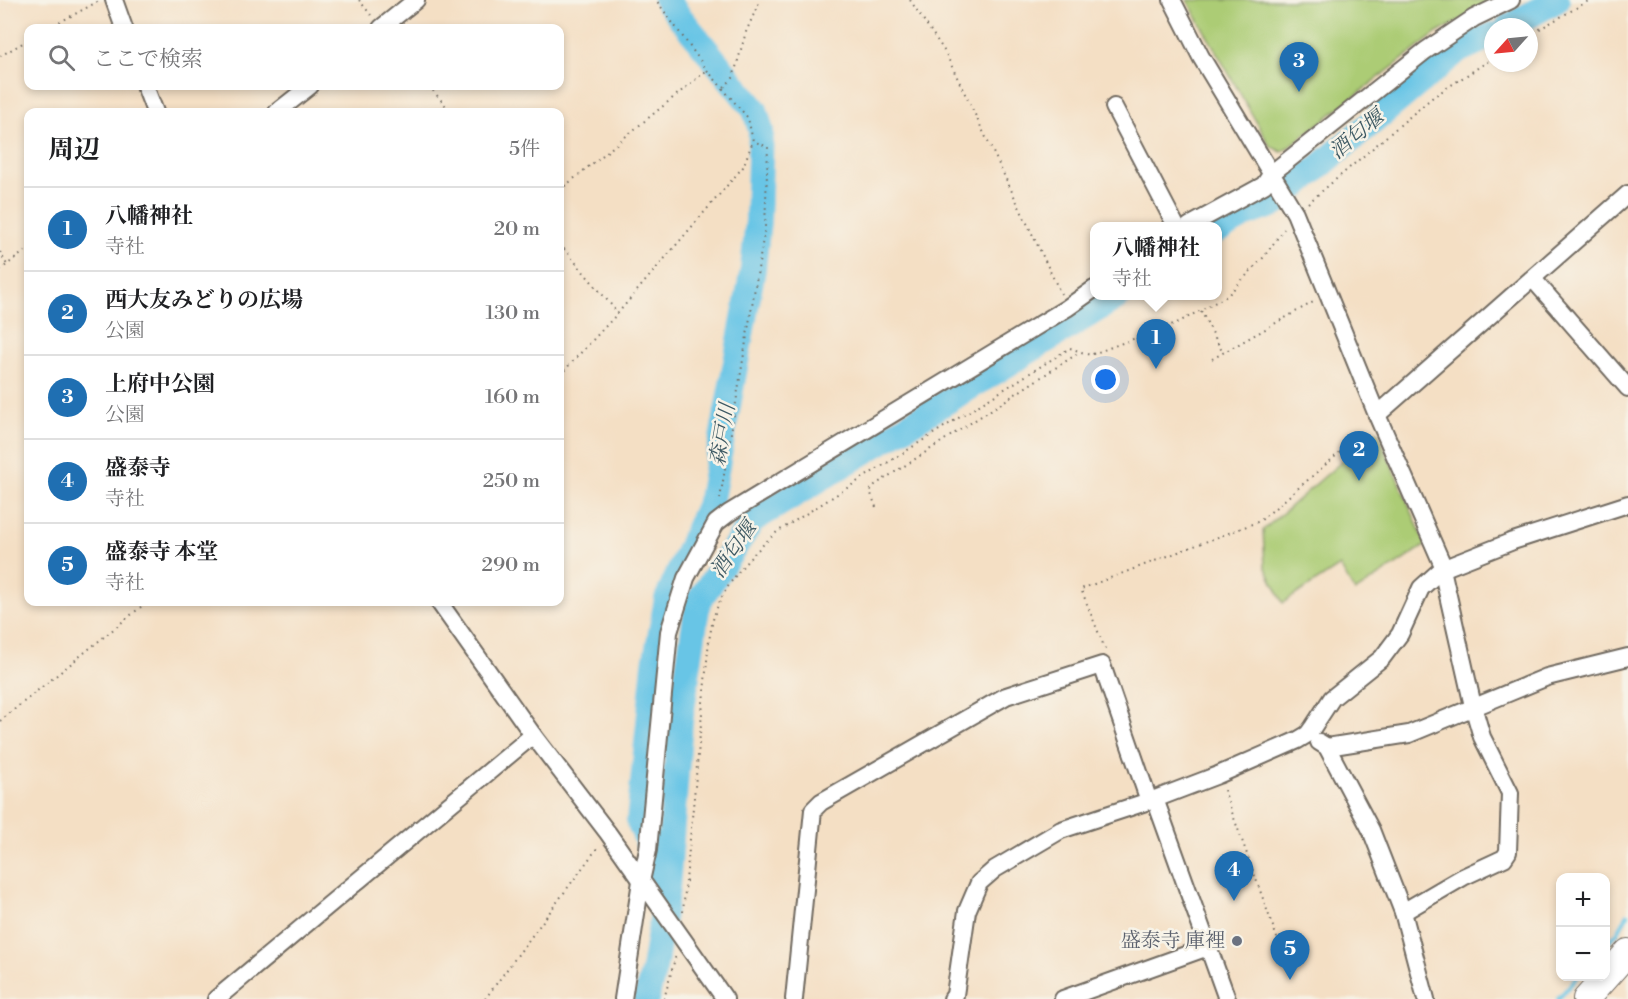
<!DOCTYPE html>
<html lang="ja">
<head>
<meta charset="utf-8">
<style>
	:root { --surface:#fff; --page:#f6f6f6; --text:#202124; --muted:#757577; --line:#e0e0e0; --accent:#1f6fb2 }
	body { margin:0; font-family:"Libre Bodoni","Noto Serif JP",serif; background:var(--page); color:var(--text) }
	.controls { position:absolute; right:18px; bottom:18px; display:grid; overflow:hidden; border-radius:12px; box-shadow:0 3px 9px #0003 }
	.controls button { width:54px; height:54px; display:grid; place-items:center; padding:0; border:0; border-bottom:2px solid var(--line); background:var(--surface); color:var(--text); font:30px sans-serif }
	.compass { position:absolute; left:1484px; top:18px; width:54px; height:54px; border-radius:50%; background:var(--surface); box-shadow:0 3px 9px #0003; rotate:243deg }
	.you { position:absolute; left:1106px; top:380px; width:21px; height:21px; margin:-15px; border:4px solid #fff; border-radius:50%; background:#1a73e8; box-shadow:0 0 0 9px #1a73e833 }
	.badge { display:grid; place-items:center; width:39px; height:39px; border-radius:50%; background:var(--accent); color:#fff; font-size:20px; font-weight:700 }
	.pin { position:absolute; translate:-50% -50px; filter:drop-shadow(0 2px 3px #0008) }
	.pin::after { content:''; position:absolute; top:32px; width:21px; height:18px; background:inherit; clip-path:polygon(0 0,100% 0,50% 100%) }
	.popup { position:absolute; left:1090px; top:222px; width:132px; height:78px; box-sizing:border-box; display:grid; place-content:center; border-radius:12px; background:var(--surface); filter:drop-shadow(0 2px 4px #0005); font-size:20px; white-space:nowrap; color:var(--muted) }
	.popup b { font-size:22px; color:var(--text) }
	.popup::after { content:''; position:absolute; left:50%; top:100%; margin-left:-12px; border:12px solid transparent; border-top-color:var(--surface) }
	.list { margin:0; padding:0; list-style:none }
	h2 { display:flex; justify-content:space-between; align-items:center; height:78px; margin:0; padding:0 24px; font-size:26px }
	h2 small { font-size:20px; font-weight:400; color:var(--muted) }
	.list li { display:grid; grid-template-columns:39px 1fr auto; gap:18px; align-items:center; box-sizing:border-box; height:84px; padding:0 24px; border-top:2px solid var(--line) }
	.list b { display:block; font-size:22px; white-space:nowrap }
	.list p { margin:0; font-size:20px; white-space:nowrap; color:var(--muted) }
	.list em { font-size:20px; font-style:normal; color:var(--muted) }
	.icon { flex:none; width:33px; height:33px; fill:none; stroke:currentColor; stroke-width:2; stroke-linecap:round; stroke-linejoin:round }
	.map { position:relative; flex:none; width:1628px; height:999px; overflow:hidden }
	.search { position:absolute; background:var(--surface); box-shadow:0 3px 9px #0003; left:24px; top:24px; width:540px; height:66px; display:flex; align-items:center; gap:15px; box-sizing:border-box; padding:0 21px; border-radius:12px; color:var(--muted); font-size:22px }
	.panel { position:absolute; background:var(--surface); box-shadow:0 3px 9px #0003; left:24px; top:108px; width:540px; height:498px; border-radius:12px }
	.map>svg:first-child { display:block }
</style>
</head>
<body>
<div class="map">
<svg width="1628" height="999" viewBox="0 0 1628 999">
	<rect width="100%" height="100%" fill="#f7f3e8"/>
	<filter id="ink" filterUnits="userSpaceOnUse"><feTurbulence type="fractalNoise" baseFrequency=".0167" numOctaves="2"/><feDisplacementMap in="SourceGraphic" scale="12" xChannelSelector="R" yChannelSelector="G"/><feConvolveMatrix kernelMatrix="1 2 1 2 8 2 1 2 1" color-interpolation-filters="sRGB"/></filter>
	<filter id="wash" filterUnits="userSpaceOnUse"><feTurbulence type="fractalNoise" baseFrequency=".008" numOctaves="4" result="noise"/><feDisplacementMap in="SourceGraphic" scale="24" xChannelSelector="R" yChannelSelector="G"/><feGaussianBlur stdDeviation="1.35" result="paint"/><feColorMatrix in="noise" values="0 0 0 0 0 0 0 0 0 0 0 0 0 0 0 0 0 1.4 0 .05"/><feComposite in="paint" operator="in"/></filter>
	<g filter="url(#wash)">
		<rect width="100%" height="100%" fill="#f4dfc4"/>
		<!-- green -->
		<g fill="#accc74" stroke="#6c7c50" stroke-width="1.5">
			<path d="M 1187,0 L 1497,0 L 1437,33 L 1282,152 L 1270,146 Z"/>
			<path d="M 1377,431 L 1426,545 L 1355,592 L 1340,566 L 1283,603 L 1265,566 L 1263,530 Z"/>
		</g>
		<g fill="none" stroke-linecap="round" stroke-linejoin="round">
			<!-- stream -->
			<g stroke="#68c5e6" stroke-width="4.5">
				<path d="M 1606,945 L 1618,932 L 1628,914"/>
				<path d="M 1558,999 L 1578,976"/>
			</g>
			<!-- river -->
			<g stroke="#68c5e6" stroke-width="26">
				<path d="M 666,0 L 755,110 L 761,131 L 758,221 L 753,269 L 711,499 L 667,599 L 655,664 L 639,821 L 667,888"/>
				<path d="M 1508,27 L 1557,0"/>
				<path d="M 1218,230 L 1247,214 L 1275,204 L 1457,51 L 1493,35"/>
				<path d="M 646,999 L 654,969 L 667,888 L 680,722 L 698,602 L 753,520 L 1119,296"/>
			</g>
		</g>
	</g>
	<g filter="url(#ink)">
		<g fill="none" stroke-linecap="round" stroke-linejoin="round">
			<!-- minor casing -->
			<g stroke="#716a61" stroke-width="20">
				<g id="minor">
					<path d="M 114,0 L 124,28"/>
					<path d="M 1172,0 L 1201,57 L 1295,213 L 1377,415 L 1444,568"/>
					<path d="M 381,28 L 416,0"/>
					<path d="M 145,86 L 155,112"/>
					<path d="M 1114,107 L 1176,226"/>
					<path d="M 277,112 L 310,86"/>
					<path d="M 1189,226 L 1264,185 L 1272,173 L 1425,51 L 1474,18 L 1511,0"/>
					<path d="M 1533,279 L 1628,388"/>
					<path d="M 1377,415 L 1628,194"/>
					<path d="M 439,602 L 533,735 L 608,833 L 725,999"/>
					<path d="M 1319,742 L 1327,747 L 1371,830 L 1403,912 L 1426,999"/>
					<path d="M 1327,747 L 1409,734 L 1547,677 L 1628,657"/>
					<path d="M 1155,799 L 1227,999"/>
					<path d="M 1403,912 L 1463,877 L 1504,858 L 1508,852 L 1510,793 L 1482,737 L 1473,706 L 1442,569"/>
					<path d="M 216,999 L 533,735"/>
					<path d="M 623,999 L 641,881 L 648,850 L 669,632 L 686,578 L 716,523 L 729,513 L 1067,308 L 1094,289"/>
					<path d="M 794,999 L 813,810 L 821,802 L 1006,696 L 1102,665 L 1149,801"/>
					<path d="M 952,999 L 955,995 L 967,911 L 979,883 L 995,869 L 1061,830 L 1155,799 L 1218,775 L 1298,740 L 1308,734 L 1313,727 L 1332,698 L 1382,658 L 1400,634 L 1421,588 L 1442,569 L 1513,541 L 1628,504"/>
					<path d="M 1063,999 L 1208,947"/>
				</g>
			</g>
			<!-- highway casing -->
			<g stroke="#716a61" stroke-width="28">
				<path id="highway" d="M 1586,999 L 1628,952"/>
			</g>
			<!-- path -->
			<g stroke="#716a61" stroke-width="2" stroke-dasharray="1.5 4.5" stroke-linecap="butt">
				<path d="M 359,0 L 371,15"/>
				<path d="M 910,0 L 945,52 L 1061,294"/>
				<path d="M 49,28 L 99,1"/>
				<path d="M 1529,35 L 1590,0"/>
				<path d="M 0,56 L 28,40"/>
				<path d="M 429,86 L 451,112"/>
				<path d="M 724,87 L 733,78 L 746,32 L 760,0"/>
				<path d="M 560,190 L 706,71"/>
				<path d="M 1308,203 L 1433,97 L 1493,58"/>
				<path d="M 560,244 L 618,313"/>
				<path d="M 0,252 L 7,265"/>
				<path d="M 0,270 L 28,249"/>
				<path d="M 1201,311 L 1223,353"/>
				<path d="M 1212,359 L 1315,301"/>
				<path d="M 560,375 L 618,313 L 743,167 L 753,141 L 748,118 L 707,70 L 656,0"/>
				<path d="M 720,499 L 765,227 L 768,147 L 753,141"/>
				<path d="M 876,507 L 870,491 L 875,485 L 1080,352"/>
				<path d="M 1105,649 L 1081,589 L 1260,521 L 1366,430"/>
				<path d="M 0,721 L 147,602"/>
				<path d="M 1224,790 L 1286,963"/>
				<path d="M 683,912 L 709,640 C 711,631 712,621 715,613 C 727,580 752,554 777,532 L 1070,348 L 1090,355 L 1179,322 L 1227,296 L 1263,258 L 1284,229"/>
				<path d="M 485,999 L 598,847"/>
				<path d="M 664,999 L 676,955"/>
			</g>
			<!-- minor -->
			<use href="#minor" stroke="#fff" stroke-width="16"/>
			<!-- highway -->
			<use href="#highway" stroke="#fff" stroke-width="26"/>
		</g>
	</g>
	<!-- markers -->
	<circle fill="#6b7280" stroke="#f7f3e8" stroke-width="2" cx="1237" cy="941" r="6"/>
	<g text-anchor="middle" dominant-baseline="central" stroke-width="5" stroke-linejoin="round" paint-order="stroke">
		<!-- worship labels -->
		<g font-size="20" fill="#5b616d" stroke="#f7f3e8" text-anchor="end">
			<text x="1225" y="941">盛泰寺 庫裡</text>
		</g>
		<!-- water labels -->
		<g font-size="21" font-style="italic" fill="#3d5963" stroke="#f7f3e8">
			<text transform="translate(1357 135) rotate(-40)">酒匂堰</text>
			<text transform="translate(723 435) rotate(-80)">森戸川</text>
			<text transform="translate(734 550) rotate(-55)">酒匂堰</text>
		</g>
	</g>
</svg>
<div class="controls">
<button>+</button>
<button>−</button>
</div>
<svg class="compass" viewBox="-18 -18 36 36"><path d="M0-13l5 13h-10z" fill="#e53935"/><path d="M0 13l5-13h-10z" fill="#757577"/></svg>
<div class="you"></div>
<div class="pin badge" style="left:1156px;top:369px">1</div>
<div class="popup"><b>八幡神社</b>寺社</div>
<div class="pin badge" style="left:1359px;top:481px">2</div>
<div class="pin badge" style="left:1299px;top:92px">3</div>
<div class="pin badge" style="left:1234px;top:901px">4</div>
<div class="pin badge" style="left:1290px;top:980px">5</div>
<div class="search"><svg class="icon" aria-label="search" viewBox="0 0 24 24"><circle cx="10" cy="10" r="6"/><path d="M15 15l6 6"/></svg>ここで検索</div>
<section class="panel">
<h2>周辺<small>5件</small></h2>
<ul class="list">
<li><span class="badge">1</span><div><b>八幡神社</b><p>寺社</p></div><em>20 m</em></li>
<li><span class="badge">2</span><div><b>西大友みどりの広場</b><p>公園</p></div><em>130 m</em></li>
<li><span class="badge">3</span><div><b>上府中公園</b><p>公園</p></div><em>160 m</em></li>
<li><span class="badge">4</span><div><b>盛泰寺</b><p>寺社</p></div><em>250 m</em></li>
<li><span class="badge">5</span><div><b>盛泰寺 本堂</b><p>寺社</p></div><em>290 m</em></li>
</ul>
</section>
</div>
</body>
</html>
